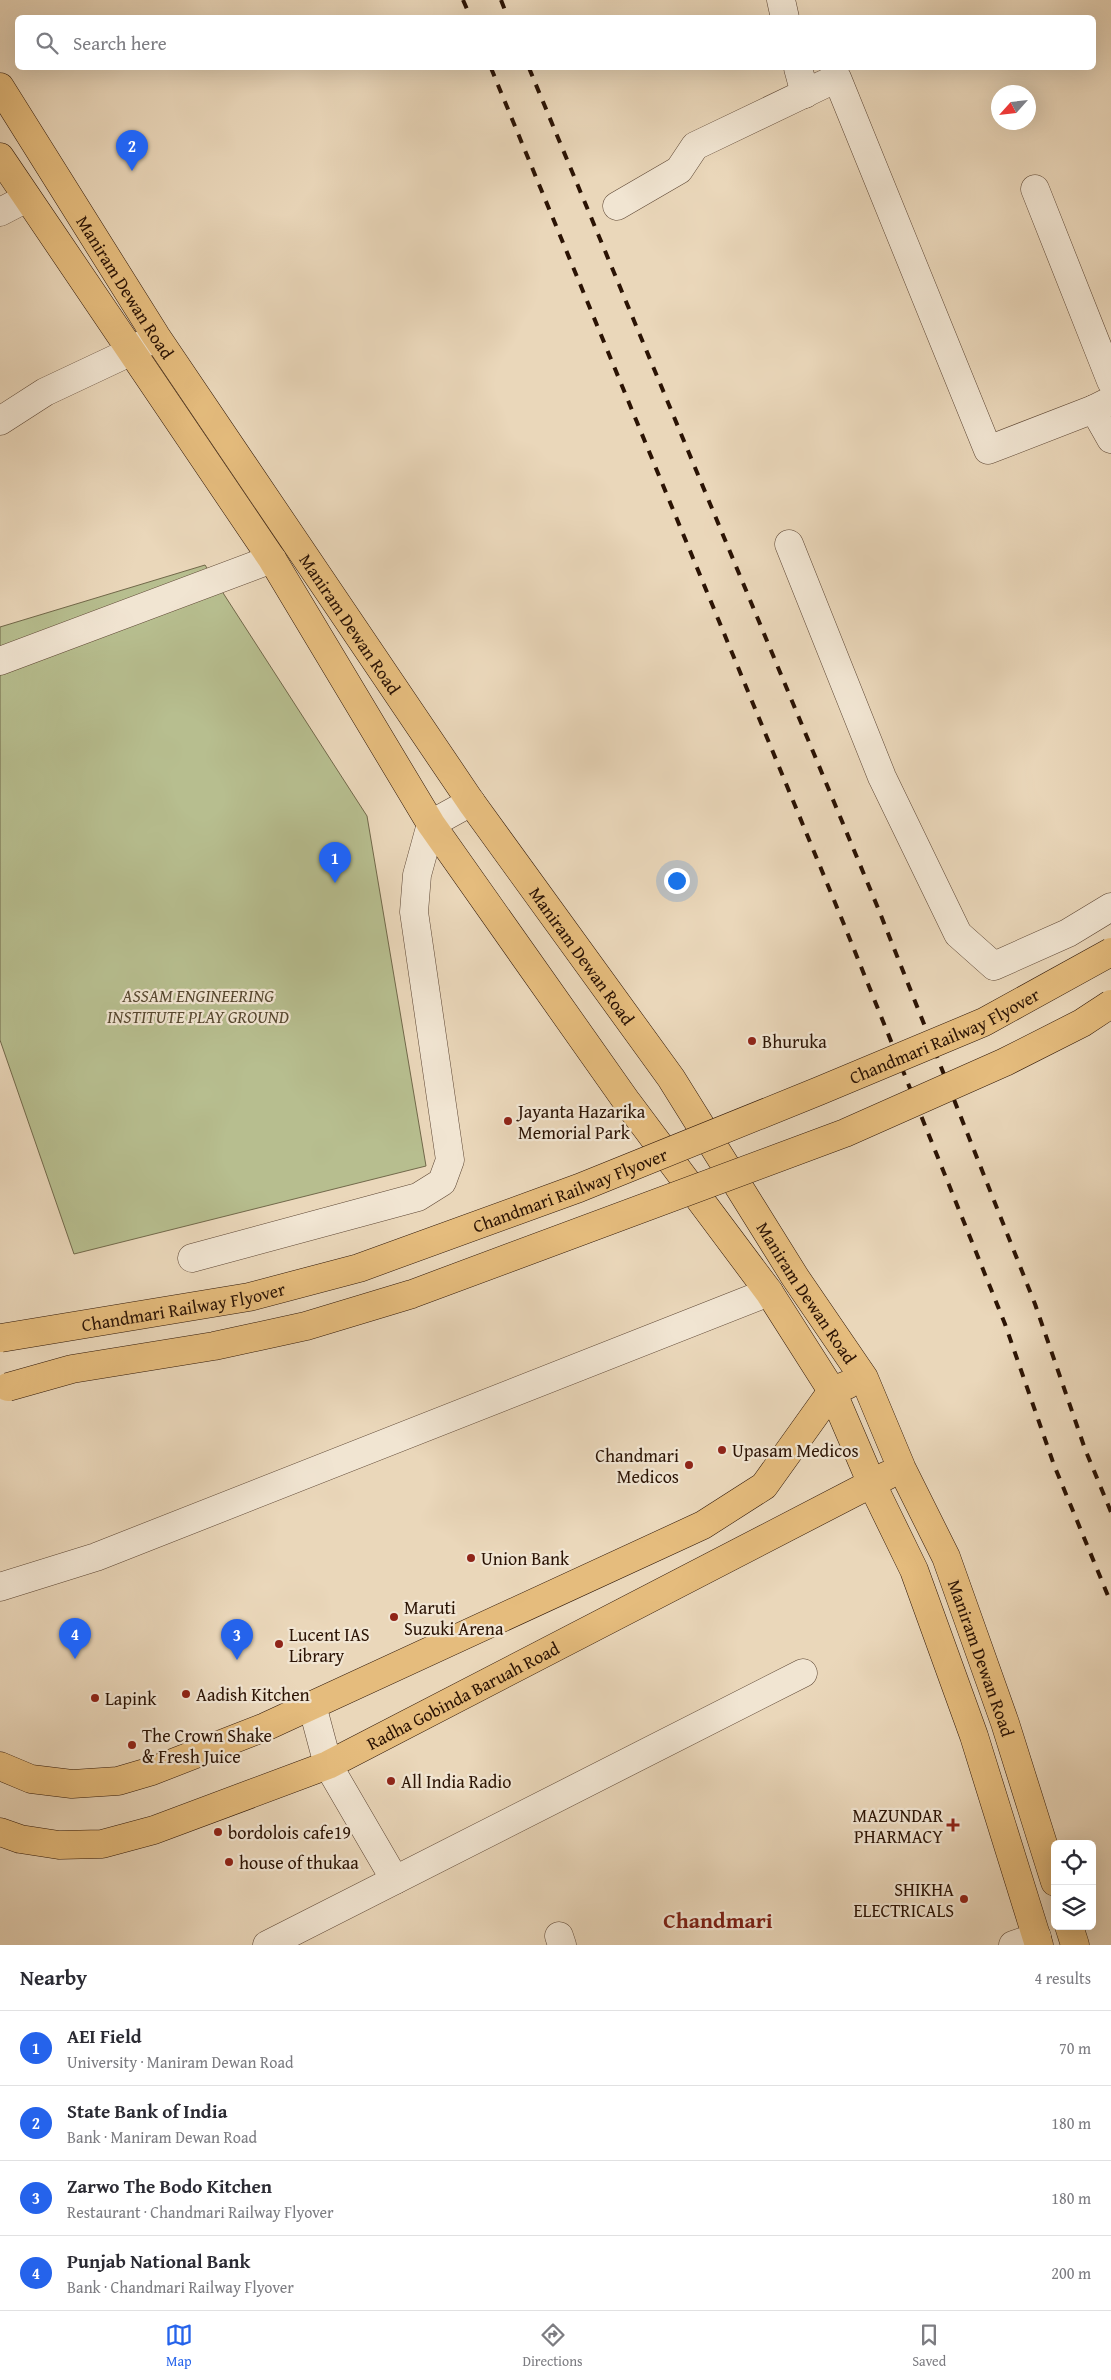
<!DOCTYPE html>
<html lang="en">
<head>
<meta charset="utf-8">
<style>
	:root { --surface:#fff; --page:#f7f7f7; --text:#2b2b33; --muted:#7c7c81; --line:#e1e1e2; --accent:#2563eb }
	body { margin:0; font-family:"Gentium Book Plus",serif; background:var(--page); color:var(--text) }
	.controls { position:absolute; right:15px; bottom:15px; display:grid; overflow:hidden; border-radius:8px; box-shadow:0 5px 20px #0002 }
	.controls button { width:45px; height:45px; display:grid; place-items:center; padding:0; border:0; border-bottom:1px solid var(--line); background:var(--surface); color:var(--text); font:25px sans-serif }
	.compass { position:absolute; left:991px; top:85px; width:45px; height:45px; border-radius:50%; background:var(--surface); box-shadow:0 5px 20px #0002; rotate:243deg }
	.you { position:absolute; left:676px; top:880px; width:18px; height:18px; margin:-12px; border:4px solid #fff; border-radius:50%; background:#1a73e8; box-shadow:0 0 0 8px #1a73e833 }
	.badge { display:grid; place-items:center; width:32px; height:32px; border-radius:50%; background:var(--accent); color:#fff; font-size:16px; font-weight:700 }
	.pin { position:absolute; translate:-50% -41px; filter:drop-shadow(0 1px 2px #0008) }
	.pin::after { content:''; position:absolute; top:26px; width:18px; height:15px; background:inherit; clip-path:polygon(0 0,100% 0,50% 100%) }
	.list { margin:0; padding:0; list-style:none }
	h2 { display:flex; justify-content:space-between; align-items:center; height:65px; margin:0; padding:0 20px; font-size:21px }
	h2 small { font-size:16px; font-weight:400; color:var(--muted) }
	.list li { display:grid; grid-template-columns:32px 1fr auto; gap:15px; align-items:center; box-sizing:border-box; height:75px; padding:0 20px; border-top:1px solid var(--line) }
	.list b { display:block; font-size:19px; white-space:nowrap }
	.list p { margin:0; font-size:16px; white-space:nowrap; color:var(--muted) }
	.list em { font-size:16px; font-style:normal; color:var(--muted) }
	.icon { flex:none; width:28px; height:28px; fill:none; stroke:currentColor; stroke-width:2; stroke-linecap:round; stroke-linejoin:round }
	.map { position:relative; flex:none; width:1111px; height:1945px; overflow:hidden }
	.search { position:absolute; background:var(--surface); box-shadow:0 5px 20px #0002; left:15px; right:15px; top:15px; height:55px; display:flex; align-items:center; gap:12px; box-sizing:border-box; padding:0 18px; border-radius:8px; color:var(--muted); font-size:19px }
	.sheet { height:365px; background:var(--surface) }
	nav { display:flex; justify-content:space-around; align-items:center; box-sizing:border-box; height:70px; border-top:1px solid var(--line); background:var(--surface); font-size:14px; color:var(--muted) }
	nav a { display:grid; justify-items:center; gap:2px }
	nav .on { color:var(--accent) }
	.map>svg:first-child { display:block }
</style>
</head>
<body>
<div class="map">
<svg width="1111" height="1945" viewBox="0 0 1111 1945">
	<rect width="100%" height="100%" fill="#ead7ba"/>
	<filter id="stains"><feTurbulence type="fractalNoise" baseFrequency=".004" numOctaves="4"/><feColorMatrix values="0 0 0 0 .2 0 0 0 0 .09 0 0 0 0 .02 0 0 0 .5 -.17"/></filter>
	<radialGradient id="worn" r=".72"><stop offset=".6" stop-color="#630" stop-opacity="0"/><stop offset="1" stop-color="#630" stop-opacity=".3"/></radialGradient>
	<!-- green -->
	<path fill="#b7be8f" stroke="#71684a" d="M 205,565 L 367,816 L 426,1166 L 74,1254 L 0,1040 L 0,627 Z"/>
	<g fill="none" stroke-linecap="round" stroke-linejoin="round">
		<!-- minor casing -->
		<g stroke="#5b4432" stroke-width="29">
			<g id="minor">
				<path d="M 781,0 L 785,18"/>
				<path d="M 798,68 L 805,94"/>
				<path d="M 1035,189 L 1111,381"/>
				<path d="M 617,206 L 679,170 L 695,146 L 837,78 L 988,450 L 1094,409"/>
				<path d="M 0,212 L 27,198"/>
				<path d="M 1110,401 L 1094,409 L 1111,439"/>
				<path d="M 0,421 L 45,392 L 130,352 L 150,340"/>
				<path d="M 789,544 L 882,777 L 958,934 L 994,966 L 1068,933 L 1111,907"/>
				<path d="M 0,661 L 272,559"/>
				<path d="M 192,1258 L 418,1197 L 442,1182 L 450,1160 L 414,912 L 417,875 L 431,824 L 471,802"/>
				<path d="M 0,1587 L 96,1557 L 769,1292"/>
				<path d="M 312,1705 L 328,1765 L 395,1880"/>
				<path d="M 559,1936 L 562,1945"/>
				<path d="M 267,1945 L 803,1673"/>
				<path d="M 1013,1945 L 1037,1937"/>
			</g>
		</g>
		<!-- major casing -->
		<g stroke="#2b1304" stroke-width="29">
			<g id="major">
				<path id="s1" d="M 0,87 L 156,336 L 471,802 L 671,1078 L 795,1277 L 864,1378 L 902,1469 L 946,1557 L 1005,1723 L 1055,1882"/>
				<path d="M 0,157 L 272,559 L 431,824 L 627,1102 L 769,1292 L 832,1391 L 871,1482 L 914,1570 L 974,1736 L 1039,1945"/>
				<path d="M 0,1766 L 31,1779 L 72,1784 L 118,1781 L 152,1771 L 265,1727 L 703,1525 L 764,1486 L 832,1391 L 847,1385"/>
				<path id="s2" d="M 0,1832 L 20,1839 L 59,1845 L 102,1844 L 154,1830 L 328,1765 L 888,1475"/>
				<path d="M 1069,1926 L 1075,1945"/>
			</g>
		</g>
		<!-- minor -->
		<use href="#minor" stroke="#f1e5d2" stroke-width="28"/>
		<!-- major -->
		<use href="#major" stroke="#e5bc7d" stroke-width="28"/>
		<!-- rail -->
		<g stroke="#2b1304" stroke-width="4" stroke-dasharray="9 9" stroke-linecap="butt">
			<path d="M 463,0 L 471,18"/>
			<path d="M 501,0 L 508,18"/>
			<path d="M 491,68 L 843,922 L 1005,1324 L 1054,1465 L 1111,1603"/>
			<path d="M 529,68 L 878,908 L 1035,1304 L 1085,1449 L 1111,1512"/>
		</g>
		<!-- major-bridge casing -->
		<g stroke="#2b1304" stroke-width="29" stroke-linecap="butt">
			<g id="major-bridge">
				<path id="s3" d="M 1,1338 L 249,1297 L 359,1268 L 579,1188 L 819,1091 L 984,1022 L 1111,952"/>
				<path d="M 8,1387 L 72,1369 L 214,1346 L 306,1326 L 412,1294 L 845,1133 L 1005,1062 L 1082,1023 L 1111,1004"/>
			</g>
		</g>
		<!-- major-bridge -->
		<use href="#major-bridge" stroke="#e5bc7d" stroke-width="28"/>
	</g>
	<!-- markers -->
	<g fill="#8f2418" stroke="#f1e5d2" stroke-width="2">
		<circle cx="752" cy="1041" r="5"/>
		<circle cx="508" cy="1121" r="5"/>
		<circle cx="722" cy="1450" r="5"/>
		<circle cx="689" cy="1465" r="5"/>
		<circle cx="471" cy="1558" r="5"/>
		<circle cx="394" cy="1617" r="5"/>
		<circle cx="279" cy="1644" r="5"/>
		<circle cx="186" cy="1694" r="5"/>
		<circle cx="95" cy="1698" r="5"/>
		<circle cx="132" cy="1745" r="5"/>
		<circle cx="391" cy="1781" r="5"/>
		<path d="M950.5 1817.5h5v5h5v5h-5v5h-5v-5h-5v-5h5z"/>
		<circle cx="218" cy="1832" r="5"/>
		<circle cx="229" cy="1862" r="5"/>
		<circle cx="964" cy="1899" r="5"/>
	</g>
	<g text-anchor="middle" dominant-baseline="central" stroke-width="4.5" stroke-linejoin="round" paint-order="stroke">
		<!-- street labels -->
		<g font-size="18" fill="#2b1304" stroke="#f1e5d2">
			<text stroke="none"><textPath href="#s1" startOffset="236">Maniram Dewan Road</textPath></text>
			<text stroke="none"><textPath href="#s1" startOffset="641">Maniram Dewan Road</textPath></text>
			<text stroke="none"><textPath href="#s1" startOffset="1046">Maniram Dewan Road</textPath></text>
			<text stroke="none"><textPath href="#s3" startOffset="995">Chandmari Railway Flyover</textPath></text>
			<text stroke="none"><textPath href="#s3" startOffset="590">Chandmari Railway Flyover</textPath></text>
			<text stroke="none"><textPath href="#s1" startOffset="1451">Maniram Dewan Road</textPath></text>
			<text stroke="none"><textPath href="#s3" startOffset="185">Chandmari Railway Flyover</textPath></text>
			<text stroke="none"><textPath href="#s1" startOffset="1858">Maniram Dewan Road</textPath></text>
			<text stroke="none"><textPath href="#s2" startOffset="495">Radha Gobinda Baruah Road</textPath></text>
		</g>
		<!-- park labels -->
		<g font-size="18" font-style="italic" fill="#55462e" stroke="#f1e5d2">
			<text x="198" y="995">ASSAM ENGINEERING<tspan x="198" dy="21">INSTITUTE PLAY GROUND</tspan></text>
		</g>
		<!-- poi labels -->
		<g font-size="18" fill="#2b1304" stroke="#f1e5d2" text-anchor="start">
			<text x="762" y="1041">Bhuruka</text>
			<text x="518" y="1111">Jayanta Hazarika<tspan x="518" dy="21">Memorial Park</tspan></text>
			<text x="732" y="1450">Upasam Medicos</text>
			<text x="679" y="1455" text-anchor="end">Chandmari<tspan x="679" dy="21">Medicos</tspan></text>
			<text x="481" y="1558">Union Bank</text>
			<text x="404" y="1607">Maruti<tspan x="404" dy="21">Suzuki Arena</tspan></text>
			<text x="289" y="1634">Lucent IAS<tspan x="289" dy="21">Library</tspan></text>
			<text x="196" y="1694">Aadish Kitchen</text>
			<text x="105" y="1698">Lapink</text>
			<text x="142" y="1735">The Crown Shake<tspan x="142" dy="21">&amp; Fresh Juice</tspan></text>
			<text x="401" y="1781">All India Radio</text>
			<text x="943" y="1815" text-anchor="end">MAZUNDAR<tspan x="943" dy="21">PHARMACY</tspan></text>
			<text x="228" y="1832">bordolois cafe19</text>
			<text x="239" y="1862">house of thukaa</text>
			<text x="954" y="1889" text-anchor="end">SHIKHA<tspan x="954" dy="21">ELECTRICALS</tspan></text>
		</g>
		<!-- district labels -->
		<g font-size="22" font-weight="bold" fill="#7a1f14" stroke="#f1e5d2">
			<text x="718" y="1920">Chandmari</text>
		</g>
	</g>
	<rect width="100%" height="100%" filter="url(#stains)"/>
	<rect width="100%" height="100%" fill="url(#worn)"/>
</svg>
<div class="controls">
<button><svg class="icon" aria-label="locate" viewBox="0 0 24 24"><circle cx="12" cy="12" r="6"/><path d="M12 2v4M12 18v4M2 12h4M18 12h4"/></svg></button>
<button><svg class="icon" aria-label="layers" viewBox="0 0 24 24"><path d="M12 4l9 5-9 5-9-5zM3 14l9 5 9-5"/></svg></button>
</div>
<svg class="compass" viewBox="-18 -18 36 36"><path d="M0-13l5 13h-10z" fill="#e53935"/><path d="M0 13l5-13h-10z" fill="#7c7c81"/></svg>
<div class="you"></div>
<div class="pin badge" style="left:335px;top:883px">1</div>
<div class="pin badge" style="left:132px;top:171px">2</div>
<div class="pin badge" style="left:237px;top:1660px">3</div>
<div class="pin badge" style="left:75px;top:1659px">4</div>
<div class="search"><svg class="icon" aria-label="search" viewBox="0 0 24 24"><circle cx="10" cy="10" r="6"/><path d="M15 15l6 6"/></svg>Search here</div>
</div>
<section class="sheet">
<h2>Nearby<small>4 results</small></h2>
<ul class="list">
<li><span class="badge">1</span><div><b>AEI Field</b><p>University · Maniram Dewan Road</p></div><em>70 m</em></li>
<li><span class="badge">2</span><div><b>State Bank of India</b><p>Bank · Maniram Dewan Road</p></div><em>180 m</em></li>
<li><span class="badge">3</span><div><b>Zarwo The Bodo Kitchen</b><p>Restaurant · Chandmari Railway Flyover</p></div><em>180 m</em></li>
<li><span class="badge">4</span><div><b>Punjab National Bank</b><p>Bank · Chandmari Railway Flyover</p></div><em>200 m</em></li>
</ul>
</section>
<nav>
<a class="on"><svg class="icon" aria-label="map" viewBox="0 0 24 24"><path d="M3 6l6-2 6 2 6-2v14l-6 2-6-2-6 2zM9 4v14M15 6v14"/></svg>Map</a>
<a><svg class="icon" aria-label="directions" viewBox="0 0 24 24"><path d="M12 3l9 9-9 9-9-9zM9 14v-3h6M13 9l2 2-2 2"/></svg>Directions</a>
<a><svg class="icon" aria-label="saved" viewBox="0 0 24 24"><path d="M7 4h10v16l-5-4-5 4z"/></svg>Saved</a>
</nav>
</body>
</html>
